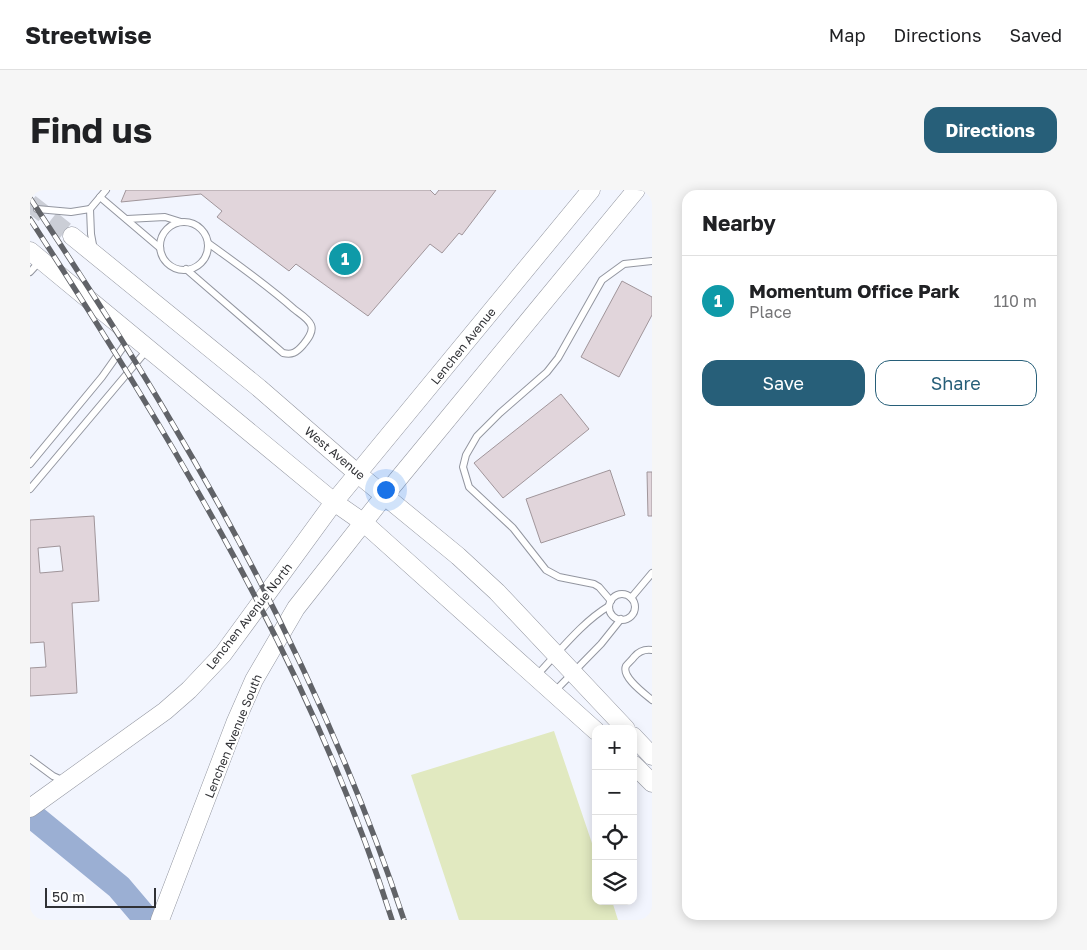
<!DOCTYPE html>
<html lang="en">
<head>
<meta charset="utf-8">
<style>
	:root { --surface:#fff; --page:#f6f6f6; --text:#202124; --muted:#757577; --line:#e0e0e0; --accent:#275f79 }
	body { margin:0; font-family:"Golos Text",sans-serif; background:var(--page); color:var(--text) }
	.controls { position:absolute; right:15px; bottom:15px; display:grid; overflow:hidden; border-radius:10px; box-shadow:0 2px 12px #0003 }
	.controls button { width:45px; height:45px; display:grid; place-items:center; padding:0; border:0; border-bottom:1px solid var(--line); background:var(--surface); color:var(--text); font:25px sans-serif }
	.scale { position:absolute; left:15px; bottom:12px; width:111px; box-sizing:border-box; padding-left:5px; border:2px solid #303135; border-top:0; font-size:14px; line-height:18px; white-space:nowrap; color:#303135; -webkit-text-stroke:4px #fff; paint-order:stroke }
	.you { position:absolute; left:355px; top:299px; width:18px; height:18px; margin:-12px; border:4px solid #fff; border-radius:50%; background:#1a73e8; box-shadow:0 0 0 8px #1a73e833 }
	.badge { display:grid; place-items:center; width:32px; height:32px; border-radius:50%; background:var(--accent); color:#fff; font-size:16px; font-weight:700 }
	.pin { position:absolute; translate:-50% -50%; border:2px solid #fff; box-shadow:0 1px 5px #0006 }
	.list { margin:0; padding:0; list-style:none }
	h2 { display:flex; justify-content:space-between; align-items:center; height:65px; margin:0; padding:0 20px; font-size:21px }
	h2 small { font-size:16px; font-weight:400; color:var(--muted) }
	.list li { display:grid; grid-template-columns:32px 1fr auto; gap:15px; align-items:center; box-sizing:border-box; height:90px; padding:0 20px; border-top:1px solid var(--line) }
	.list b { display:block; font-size:19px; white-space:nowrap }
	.list p { margin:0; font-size:16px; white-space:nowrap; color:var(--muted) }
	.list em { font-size:16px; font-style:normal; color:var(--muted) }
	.actions { display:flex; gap:10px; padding:15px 20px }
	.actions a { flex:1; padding:11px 0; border:1px solid var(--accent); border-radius:15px; text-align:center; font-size:18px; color:var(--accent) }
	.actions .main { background:var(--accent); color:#fff }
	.icon { flex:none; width:28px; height:28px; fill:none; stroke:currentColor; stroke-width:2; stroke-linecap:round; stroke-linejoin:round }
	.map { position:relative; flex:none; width:622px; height:730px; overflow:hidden; border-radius:15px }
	header { display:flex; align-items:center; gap:30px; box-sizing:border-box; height:70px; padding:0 25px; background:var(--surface); border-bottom:1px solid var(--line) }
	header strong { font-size:24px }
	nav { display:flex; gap:28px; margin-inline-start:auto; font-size:18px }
	.intro { display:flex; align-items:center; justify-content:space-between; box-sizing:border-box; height:120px; padding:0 30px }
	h1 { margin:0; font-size:35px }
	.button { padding:12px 22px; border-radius:15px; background:var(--accent); color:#fff; font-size:18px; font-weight:700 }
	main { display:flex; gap:30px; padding:0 30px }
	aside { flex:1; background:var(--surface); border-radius:15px; box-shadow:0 2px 12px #0003 }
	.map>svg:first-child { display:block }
</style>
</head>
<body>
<header>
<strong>Streetwise</strong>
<nav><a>Map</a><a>Directions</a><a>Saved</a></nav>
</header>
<div class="intro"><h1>Find us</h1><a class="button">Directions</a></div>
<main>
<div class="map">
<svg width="622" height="730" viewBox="0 0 622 730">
	<rect width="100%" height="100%" fill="#f2f5fe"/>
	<!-- green -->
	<path fill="#e1e9c0" d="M 524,541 L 566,665 L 566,711 L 582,711 L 588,730 L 429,730 L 381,585 Z"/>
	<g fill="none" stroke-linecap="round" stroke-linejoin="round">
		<!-- river -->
		<path stroke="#9bafd3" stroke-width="26" d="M 0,624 L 89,697 L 117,730"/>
	</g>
	<!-- building -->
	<g fill="#e1d5db" stroke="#a0959a" fill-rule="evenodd">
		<path d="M 96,0 L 400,0 L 405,5 L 409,0 L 466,0 L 432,45 L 429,43 L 412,63 L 400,54 L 338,126 L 266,74 L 259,81 L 187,27 L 192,21 L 171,4 L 91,12 Z"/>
		<path d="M 592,91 L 622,107 L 622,125 L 589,187 L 551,167 Z"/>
		<path d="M 531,204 L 559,239 L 473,308 L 444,273 Z"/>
		<path d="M 580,280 L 595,325 L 511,353 L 496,309 Z"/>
		<path d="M 617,282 L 622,282 L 622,326 L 618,326 Z"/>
		<path d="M 64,326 L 69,411 L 42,413 L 47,503 L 0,506 L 0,478 L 16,477 L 14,452 L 0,453 L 0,330 ZM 30,356 L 33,381 L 10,383 L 8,358 Z"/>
	</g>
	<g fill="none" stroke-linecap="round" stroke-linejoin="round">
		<!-- secondary-tunnel -->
		<path stroke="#cbced6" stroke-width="18" stroke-dasharray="18 9" stroke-linecap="butt" d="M 0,13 L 42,46"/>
		<!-- lane casing -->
		<g stroke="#9396a0" stroke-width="8">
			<g id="lane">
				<path d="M 70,7 L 130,58"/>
				<path d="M 7,19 L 41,22 L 60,19 L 76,0"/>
				<path d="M 60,19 L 61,44 L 64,60"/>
				<path d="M 97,29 L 135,27 L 151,32"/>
				<circle cx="154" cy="56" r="24"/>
				<path d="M 156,79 L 253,163 C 262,165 266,163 273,155 C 277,150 284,142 281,135 C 278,128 270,124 264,119 C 237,95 207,74 178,53"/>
				<path d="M 0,82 L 11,70"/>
				<path d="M 0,274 L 72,187 L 101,146"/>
				<path d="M 0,299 L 117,160"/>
				<circle cx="592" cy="417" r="13"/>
				<path d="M 601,408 L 622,383"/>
				<path d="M 581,411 L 569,397 L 564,394 L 529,387 L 516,380 L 483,338 L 439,297 L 433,277 L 436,265 L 447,246 L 470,223 L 517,182 L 528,168 L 572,90 L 594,74 L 622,71"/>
				<path d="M 622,460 C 615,459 609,461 604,467 C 602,470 598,473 596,476 C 591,487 615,504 622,510"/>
				<path d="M 507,485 C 530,461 551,433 579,416"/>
				<path d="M 524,502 L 571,454 L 591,429"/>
				<path d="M 0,569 L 23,586 L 34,591"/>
			</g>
		</g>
		<!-- secondary casing -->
		<g stroke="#9396a0" stroke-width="19">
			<g id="secondary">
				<path d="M 42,46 L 229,198 L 328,284 L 428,366 L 467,402 L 596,539"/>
				<path d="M 0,61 L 304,312 L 334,333 L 566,541"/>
				<path d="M 603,546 L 622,566"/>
				<path d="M 603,574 L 622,593"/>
				<path d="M 0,618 L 135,521 L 159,500 L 193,464 L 304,312 L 561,0"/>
				<path d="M 130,730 L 206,531 L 224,490 L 266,418 L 355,305 L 606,0"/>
			</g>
		</g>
		<!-- lane -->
		<use href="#lane" stroke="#fff" stroke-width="6"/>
		<!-- secondary -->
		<use href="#secondary" stroke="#fff" stroke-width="18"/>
		<!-- rail casing -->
		<g stroke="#616368" stroke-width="5.5">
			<g id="rail">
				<path d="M 0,8 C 47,80 95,152 138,226 C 232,384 316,555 374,730"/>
				<path d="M 0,29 C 143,250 282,478 362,730"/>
			</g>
		</g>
		<!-- rail -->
		<use href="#rail" stroke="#fff" stroke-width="4" stroke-dasharray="11" stroke-linecap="butt"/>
	</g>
	<g text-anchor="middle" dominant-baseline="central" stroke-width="4.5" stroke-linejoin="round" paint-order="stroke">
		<!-- street labels -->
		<g font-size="12" fill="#303135" stroke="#fff">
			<text transform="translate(433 156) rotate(-51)">Lenchen Avenue</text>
			<text transform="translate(305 263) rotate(40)">West Avenue</text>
			<text transform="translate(219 426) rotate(-52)">Lenchen Avenue North</text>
			<text transform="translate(203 546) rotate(-68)">Lenchen Avenue South</text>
		</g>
	</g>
</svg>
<div class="controls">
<button>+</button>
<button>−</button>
<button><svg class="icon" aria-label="locate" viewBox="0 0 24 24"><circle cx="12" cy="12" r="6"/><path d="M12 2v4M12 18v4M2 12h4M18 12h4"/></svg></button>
<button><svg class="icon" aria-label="layers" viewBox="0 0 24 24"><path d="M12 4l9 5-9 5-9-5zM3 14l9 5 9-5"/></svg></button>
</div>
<div class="scale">50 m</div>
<div class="you"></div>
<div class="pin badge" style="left:315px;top:69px;background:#0f9aa8">1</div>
</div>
<aside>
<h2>Nearby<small></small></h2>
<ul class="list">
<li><span class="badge" style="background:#0f9aa8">1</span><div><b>Momentum Office Park</b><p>Place</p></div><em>110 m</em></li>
</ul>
<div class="actions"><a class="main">Save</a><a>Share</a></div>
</aside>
</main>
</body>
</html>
